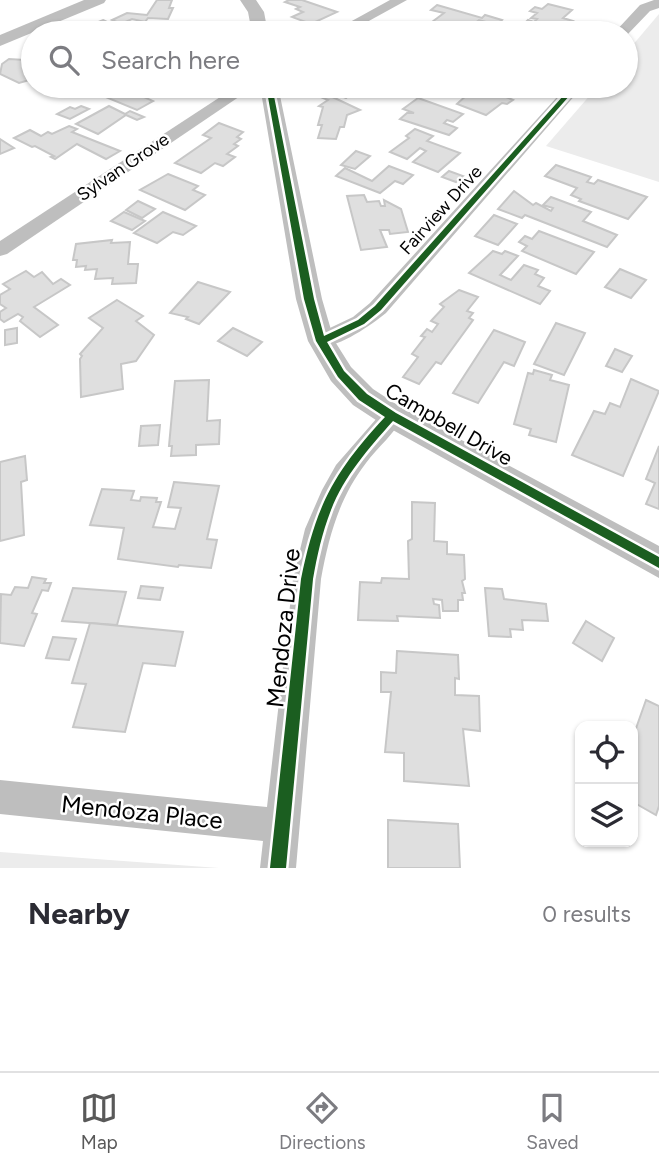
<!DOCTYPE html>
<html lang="en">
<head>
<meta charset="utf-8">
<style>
	:root { --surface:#fff; --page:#f2f2f3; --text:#2b2b33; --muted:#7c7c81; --line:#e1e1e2; --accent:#595959 }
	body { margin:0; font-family:Figtree,sans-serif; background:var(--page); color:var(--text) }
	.controls { position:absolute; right:21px; bottom:21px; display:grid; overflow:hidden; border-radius:14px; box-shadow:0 2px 5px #0004 }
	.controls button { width:63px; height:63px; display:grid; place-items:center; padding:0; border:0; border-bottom:2px solid var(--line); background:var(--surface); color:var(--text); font:35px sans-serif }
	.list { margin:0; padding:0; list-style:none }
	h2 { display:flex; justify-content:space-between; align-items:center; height:91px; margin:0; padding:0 28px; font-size:30px }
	h2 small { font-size:23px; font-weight:400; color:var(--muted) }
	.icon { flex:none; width:38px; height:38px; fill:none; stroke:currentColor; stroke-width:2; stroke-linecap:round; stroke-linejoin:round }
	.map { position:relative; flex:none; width:659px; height:868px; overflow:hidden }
	.search { position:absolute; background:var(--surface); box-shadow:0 2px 5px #0004; left:21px; right:21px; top:21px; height:77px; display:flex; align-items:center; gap:18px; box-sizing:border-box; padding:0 24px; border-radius:38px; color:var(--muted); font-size:26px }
	.sheet { height:203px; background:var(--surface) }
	nav { display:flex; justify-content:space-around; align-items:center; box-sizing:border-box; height:98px; border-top:2px solid var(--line); background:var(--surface); font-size:19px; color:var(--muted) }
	nav a { display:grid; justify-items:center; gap:4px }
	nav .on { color:var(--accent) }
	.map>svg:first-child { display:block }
</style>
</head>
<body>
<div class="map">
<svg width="659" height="868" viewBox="0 0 659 868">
	<rect width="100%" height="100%" fill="#fff"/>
	<!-- green -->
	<g fill="#ececec">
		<path d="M 659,14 L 659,182 L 546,146 L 598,86 L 626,86 L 626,53 Z"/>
		<path d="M 0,852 L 219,868 L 0,868 Z"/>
	</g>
	<!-- building -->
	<g fill="#dfdfdf" stroke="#c7c7c7" stroke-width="2">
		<path d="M 157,0 L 172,0 L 169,8 L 173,8 L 168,19 L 148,18 L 145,22 L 132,19 L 121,24 L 112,20 L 127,13 L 147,15 Z"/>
		<path d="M 289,0 L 302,0 L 337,12 L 311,24 L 292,17 L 303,12 L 296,9 L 300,7 L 285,2 Z"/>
		<path d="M 548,4 L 572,10 L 563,18 L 573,21 L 566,28 L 558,30 L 550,28 L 544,33 L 521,27 L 528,20 L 534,22 L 537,19 L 531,18 L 537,13 L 530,11 L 535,7 L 542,9 Z"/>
		<path d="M 437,5 L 482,18 L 485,15 L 502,20 L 497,25 L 479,20 L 469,28 L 457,25 L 446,33 L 420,31 L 444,13 L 431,10 Z"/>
		<path d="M 103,20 L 113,25 L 108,27 L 112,29 L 117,27 L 123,29 L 117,32 L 121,33 L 93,33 L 103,29 L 93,24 Z"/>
		<path d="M 384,23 L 393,26 L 390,28 L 392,29 L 395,27 L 407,30 L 404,32 L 407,33 L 370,31 Z"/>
		<path d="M 201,25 L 213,28 L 204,33 L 191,33 L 194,32 L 191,30 Z"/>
		<path d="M 33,54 L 33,79 L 19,83 L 0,74 L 2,64 L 9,59 L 25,60 Z"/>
		<path d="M 93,86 L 151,86 L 137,94 L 153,101 L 137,110 L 91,91 L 93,90 L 88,88 Z"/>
		<path d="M 354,86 L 350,88 L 356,91 L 346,98 L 315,87 Z"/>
		<path d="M 423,86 L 454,86 L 441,94 Z"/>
		<path d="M 471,86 L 480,86 L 513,100 L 507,104 L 502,103 L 486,115 L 457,104 L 468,94 L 462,92 Z"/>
		<path d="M 324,93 L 360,110 L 347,115 L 344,127 L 340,127 L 336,139 L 318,138 L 322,125 L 318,125 L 323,107 L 319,106 L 328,100 L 318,96 Z"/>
		<path d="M 418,98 L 463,114 L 453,122 L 447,120 L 444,123 L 457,128 L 449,135 L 400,119 L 407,113 L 414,113 L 403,109 Z"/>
		<path d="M 81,106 L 89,109 L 70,119 L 57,114 L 70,107 L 75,109 Z"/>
		<path d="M 109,106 L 125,114 L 130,111 L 144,117 L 137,120 L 126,115 L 98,134 L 76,124 Z"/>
		<path d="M 219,123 L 243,132 L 237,137 L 241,139 L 234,144 L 238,146 L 227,154 L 235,157 L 223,166 L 215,163 L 201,173 L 175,163 L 211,138 L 203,135 Z"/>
		<path d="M 69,126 L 77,129 L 72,132 L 120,151 L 106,159 L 77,144 L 55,159 L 51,157 L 54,156 L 35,146 L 32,147 L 14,138 L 30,130 L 41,136 L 48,132 L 52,134 Z"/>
		<path d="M 415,129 L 433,136 L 427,141 L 460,153 L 438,172 L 413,162 L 426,151 L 420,148 L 407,159 L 390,152 L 409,138 L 406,136 Z"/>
		<path d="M 0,139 L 14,148 L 0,154 Z"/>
		<path d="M 356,151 L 370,156 L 355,169 L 341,165 Z"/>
		<path d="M 556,165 L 591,177 L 587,182 L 594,184 L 598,180 L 647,197 L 628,219 L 579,201 L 581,199 L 571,195 L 577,188 L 545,176 Z"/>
		<path d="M 389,166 L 413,175 L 403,184 L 395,181 L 380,193 L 336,176 L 345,168 L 372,181 Z"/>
		<path d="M 449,171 L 463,176 L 456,182 L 442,177 Z"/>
		<path d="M 168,174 L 198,186 L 193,190 L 205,195 L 185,210 L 140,190 Z"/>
		<path d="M 514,191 L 533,205 L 536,203 L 551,211 L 553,208 L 543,205 L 551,197 L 591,212 L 583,221 L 617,235 L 607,247 L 525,215 L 522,218 L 498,209 Z"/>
		<path d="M 364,195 L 367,202 L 379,201 L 381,206 L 385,206 L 384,200 L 401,209 L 408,232 L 390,234 L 389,230 L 380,230 L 387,247 L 361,250 L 347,196 Z"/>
		<path d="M 138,201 L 155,209 L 142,218 L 126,210 Z"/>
		<path d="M 124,212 L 145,221 L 132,230 L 111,221 Z"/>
		<path d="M 163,212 L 196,226 L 183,235 L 173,232 L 157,243 L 134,233 Z"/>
		<path d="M 494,215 L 517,224 L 498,245 L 475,236 Z"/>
		<path d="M 539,231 L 594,252 L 576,274 L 522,251 L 527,246 L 519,242 L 525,236 L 532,239 Z"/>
		<path d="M 112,240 L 111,243 L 130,242 L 128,264 L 138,264 L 136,283 L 112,284 L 113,278 L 95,279 L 97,269 L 85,270 L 86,266 L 76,267 L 77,260 L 73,260 L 76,244 Z"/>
		<path d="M 493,251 L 502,254 L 505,251 L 518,256 L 500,275 L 511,280 L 524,265 L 538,270 L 535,274 L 544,278 L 538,286 L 550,291 L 540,304 L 469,273 Z"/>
		<path d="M 620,269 L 646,280 L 631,298 L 605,287 Z"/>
		<path d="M 26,271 L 34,277 L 42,272 L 53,284 L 61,279 L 70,285 L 34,307 L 58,325 L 40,337 L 20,321 L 23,317 L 18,314 L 4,322 L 0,319 L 0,312 L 6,308 L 0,304 L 0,295 L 10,289 L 3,284 Z"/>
		<path d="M 198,282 L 230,292 L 199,324 L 186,319 L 188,317 L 170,313 Z"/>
		<path d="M 459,290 L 478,297 L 467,311 L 473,313 L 469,318 L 473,320 L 441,364 L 436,362 L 419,384 L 403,377 L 418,357 L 412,354 L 425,337 L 421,336 L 427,329 L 432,332 L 438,324 L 431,321 L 444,307 L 440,304 Z"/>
		<path d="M 117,300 L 143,316 L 136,321 L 154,335 L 136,361 L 121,364 L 123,389 L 81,397 L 80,359 L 82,356 L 80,354 L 103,328 L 89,318 Z"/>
		<path d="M 556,323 L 585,333 L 564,375 L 534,364 Z"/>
		<path d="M 17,328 L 17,343 L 5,345 L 5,330 Z"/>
		<path d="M 233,328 L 262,342 L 247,356 L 218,341 Z"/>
		<path d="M 494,330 L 525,342 L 514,366 L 504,362 L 478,403 L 453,393 Z"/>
		<path d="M 615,349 L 632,356 L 622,372 L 606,366 Z"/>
		<path d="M 534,370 L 552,375 L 550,380 L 569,385 L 556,442 L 529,435 L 531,429 L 514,424 L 528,373 L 533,374 Z"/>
		<path d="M 631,379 L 659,391 L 623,476 L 572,455 L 594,411 L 605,414 L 610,403 L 620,407 Z"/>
		<path d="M 209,380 L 207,421 L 220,420 L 219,444 L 196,445 L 196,455 L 171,456 L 172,446 L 169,446 L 175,381 Z"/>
		<path d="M 160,425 L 158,445 L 139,446 L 141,426 Z"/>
		<path d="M 659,446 L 659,509 L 646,504 L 655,483 L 646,479 Z"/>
		<path d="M 25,456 L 27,480 L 21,482 L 24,535 L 0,541 L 0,462 Z"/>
		<path d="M 174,482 L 219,486 L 207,539 L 217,540 L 211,568 L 179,565 L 178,567 L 118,559 L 124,528 L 90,525 L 102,489 L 134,491 L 131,500 L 140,501 L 141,497 L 157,498 L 156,502 L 161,502 L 153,527 L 175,529 L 181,508 L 168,507 Z"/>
		<path d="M 412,502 L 435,503 L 434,541 L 447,542 L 447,554 L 464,555 L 465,579 L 462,581 L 465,593 L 462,593 L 463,600 L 458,600 L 458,611 L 443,611 L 442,600 L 433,599 L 434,604 L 439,605 L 440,618 L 397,616 L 398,621 L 358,620 L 360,582 L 381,583 L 382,578 L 409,579 L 408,541 L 412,539 Z"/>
		<path d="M 32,577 L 46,579 L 44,583 L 51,583 L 48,591 L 42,590 L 32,613 L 37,614 L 24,646 L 0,643 L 1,594 L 11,595 L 15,587 L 28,588 Z"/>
		<path d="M 141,586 L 163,588 L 160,600 L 138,598 Z"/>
		<path d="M 73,588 L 126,592 L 117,625 L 62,621 Z"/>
		<path d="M 485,588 L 502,589 L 504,599 L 546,604 L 548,621 L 522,620 L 523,630 L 510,629 L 511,637 L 489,636 Z"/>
		<path d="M 586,621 L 614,638 L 602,661 L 573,643 Z"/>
		<path d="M 90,623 L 183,632 L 175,666 L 143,663 L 125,732 L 73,727 L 86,684 L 72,683 Z"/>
		<path d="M 53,637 L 76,639 L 69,660 L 46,658 Z"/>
		<path d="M 397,651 L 458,655 L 459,679 L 455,678 L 455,695 L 479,696 L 480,731 L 463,729 L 469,786 L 404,781 L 404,753 L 385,752 L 391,692 L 381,692 L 381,672 L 396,673 Z"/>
		<path d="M 646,700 L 659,706 L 659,806 L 656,815 L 633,802 L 633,737 Z"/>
		<path d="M 388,820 L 458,824 L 460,868 L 388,868 Z"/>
	</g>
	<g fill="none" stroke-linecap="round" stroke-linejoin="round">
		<!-- minor -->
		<g fill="#bebebe" fill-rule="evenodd">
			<path d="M 390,0 L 407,0 L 347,33 L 330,33 Z"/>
			<path d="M 654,0 L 659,0 L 659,8 L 650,11 L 626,36 L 626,33 L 614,33 L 640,5 Z"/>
			<path d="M 237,86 L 255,86 L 7,254 L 0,256 L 0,241 Z"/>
			<path d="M 567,86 L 583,86 L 386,313 C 370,326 333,352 313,346 L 310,341 L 313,336 L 353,317 L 370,303 Z"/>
			<path d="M 392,407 L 400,410 L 404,416 C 395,433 378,447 366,463 C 339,498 329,536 321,579 L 296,868 L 260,868 L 263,841 L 0,814 L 0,780 L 267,807 L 293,579 L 305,529 L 322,490 L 336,465 L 384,410 Z"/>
		</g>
		<!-- tertiary -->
		<g fill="#bebebe" fill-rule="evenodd">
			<path d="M 84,0 L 106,0 L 104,3 L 0,46 L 0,35 Z"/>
			<path d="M 240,0 L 256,0 L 264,12 L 268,33 L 252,33 L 248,12 Z"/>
			<path d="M 260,86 L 278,86 L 322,299 L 334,340 L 351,367 L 373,389 L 402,408 L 659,546 L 659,578 L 382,424 L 353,405 L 331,381 L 308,341 L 296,299 Z"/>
		</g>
		<!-- cycleway casing -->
		<g stroke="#fff" stroke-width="5">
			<path id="cycleway" d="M 266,86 L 272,86 L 314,299 L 324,336 L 358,320 L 375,306 L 572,86 L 578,86 L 381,310 L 364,324 L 327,342 L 344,371 L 367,394 L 396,413 L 659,557 L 659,568 L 393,421 C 369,448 344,476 331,510 C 322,533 317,556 313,579 L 286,868 L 270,868 L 301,579 C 316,505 334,472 385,417 L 359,400 L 338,377 L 316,341 L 304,299 Z"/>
		</g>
		<!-- cycleway -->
		<use href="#cycleway" fill="#1b5e20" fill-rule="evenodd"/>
	</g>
	<g text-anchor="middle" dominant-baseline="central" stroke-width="5" stroke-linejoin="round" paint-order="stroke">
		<!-- far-street labels -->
		<g font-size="18" fill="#000" stroke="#fff">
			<text transform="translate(123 167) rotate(-34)">Sylvan Grove</text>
			<text transform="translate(441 210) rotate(-48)">Fairview Drive</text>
		</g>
		<!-- street labels -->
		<g font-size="21" fill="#000" stroke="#fff">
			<text transform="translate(449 424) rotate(30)">Campbell Drive</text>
		</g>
		<!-- near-street labels -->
		<g font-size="24" fill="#000" stroke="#fff">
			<text transform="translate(283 628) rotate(-84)">Mendoza Drive</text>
			<text transform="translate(142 812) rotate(6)">Mendoza Place</text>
		</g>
	</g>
</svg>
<div class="controls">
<button><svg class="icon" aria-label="locate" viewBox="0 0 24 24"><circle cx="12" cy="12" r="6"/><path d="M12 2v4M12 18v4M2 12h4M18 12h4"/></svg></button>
<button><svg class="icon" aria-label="layers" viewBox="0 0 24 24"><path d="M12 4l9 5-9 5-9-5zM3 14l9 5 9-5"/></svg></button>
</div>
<div class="search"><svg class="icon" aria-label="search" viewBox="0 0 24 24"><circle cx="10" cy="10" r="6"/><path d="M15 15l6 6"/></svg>Search here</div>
</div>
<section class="sheet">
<h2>Nearby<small>0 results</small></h2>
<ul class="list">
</ul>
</section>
<nav>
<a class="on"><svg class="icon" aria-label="map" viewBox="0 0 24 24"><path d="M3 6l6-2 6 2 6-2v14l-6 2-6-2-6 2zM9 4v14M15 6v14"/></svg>Map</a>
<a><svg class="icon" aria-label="directions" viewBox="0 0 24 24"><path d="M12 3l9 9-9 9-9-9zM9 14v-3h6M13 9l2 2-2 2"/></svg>Directions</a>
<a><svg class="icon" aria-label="saved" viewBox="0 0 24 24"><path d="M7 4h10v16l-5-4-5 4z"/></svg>Saved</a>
</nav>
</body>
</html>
